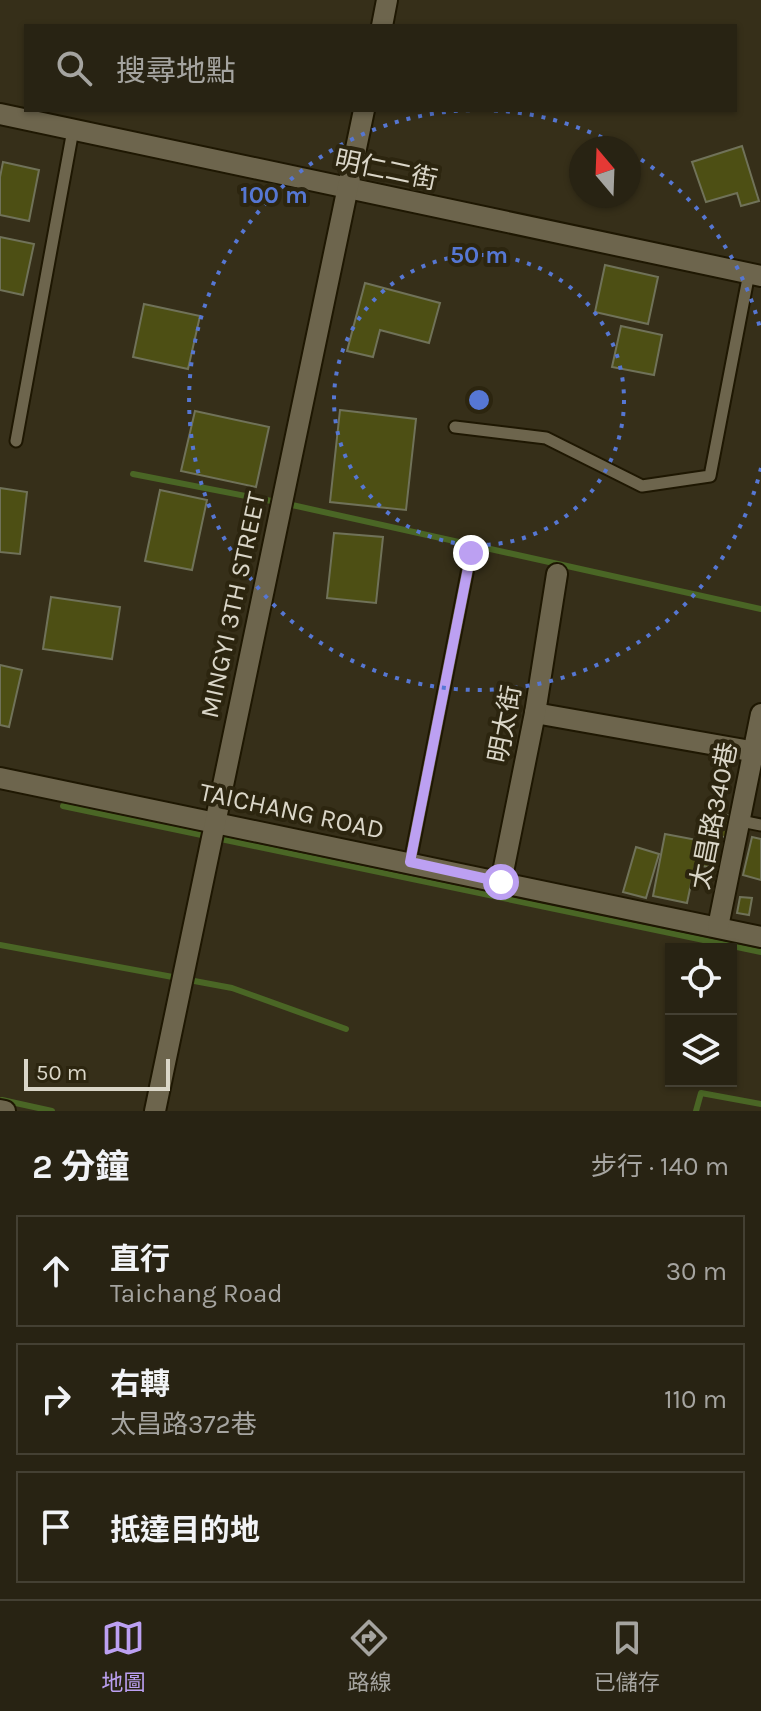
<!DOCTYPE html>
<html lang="zh-TW">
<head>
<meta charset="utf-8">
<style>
	:root { --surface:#282313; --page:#302b1c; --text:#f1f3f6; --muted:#a5a4a0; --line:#444033; --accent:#bca0f2 }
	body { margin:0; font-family:Karla,"Noto Sans TC",sans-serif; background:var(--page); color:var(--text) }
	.controls { position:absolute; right:24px; bottom:24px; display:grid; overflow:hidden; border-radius:0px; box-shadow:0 2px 6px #0004 }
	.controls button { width:72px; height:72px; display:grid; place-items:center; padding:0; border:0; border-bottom:2px solid var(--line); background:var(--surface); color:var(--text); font:40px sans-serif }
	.compass { position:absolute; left:569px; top:136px; width:72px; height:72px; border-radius:50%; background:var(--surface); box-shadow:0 2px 6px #0004; rotate:341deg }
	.scale { position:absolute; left:24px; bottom:20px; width:146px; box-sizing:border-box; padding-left:8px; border:4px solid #dad6c8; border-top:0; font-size:22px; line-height:28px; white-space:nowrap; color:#dad6c8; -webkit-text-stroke:6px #2c250f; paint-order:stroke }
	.stop { position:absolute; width:24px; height:24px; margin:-18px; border:6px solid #bca0f2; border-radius:50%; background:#fff }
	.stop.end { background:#bca0f2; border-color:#fff; box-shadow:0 2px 8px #0008 }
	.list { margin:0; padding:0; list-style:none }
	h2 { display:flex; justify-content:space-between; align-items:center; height:104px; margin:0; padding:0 32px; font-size:34px }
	h2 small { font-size:26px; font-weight:400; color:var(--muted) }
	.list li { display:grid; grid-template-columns:52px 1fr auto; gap:24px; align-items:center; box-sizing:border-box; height:112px; margin:0 16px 16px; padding:0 16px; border:2px solid var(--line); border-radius:0px }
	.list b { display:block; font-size:30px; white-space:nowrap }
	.list p { margin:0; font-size:26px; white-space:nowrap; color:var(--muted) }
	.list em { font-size:26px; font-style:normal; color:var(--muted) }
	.icon { flex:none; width:44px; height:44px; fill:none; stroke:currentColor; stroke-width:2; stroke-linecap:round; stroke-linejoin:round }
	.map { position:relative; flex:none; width:761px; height:1111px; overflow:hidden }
	.search { position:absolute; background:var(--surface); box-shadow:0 2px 6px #0004; left:24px; right:24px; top:24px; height:88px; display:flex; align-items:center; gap:20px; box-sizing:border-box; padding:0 28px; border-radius:0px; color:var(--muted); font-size:30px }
	.sheet { height:488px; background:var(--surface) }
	nav { display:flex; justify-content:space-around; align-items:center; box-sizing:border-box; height:112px; border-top:2px solid var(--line); background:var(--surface); font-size:22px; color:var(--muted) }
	nav a { display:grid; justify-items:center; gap:4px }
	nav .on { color:var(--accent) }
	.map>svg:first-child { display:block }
</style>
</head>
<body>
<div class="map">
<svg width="761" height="1111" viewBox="0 0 761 1111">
	<rect width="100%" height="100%" fill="#362f19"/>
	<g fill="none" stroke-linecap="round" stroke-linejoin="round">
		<!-- stream -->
		<g stroke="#4a6625" stroke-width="6">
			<path d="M 133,474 L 292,505 L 761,609"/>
			<path d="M 63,806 L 761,952"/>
			<path d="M 0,945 L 232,988 L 346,1029"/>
			<path d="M 2,1100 L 52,1111"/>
			<path d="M 696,1111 L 701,1093 L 761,1104"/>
		</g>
	</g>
	<!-- building -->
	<g fill="#4d4f14" stroke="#707259" stroke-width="2">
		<path d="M 742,146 L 759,201 L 741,206 L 737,193 L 706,202 L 692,162 Z"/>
		<path d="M 3,162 L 39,170 L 29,221 L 0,215 L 0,177 Z"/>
		<path d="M 0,237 L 34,244 L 23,295 L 0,290 Z"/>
		<path d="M 605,265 L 658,277 L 648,324 L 595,312 Z"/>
		<path d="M 365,283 L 440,303 L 429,343 L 380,330 L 373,357 L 347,351 Z"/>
		<path d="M 144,304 L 200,316 L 188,369 L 133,357 Z"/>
		<path d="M 621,326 L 662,335 L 654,375 L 612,367 Z"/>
		<path d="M 340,410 L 416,419 L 406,510 L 330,502 Z"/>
		<path d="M 195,411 L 269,427 L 256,487 L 181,471 Z"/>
		<path d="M 0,488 L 27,492 L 20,554 L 0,552 Z"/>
		<path d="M 160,490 L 207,500 L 192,570 L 145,561 Z"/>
		<path d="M 334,533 L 383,537 L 376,603 L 327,598 Z"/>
		<path d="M 51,597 L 120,607 L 112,659 L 43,649 Z"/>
		<path d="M 0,665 L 22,670 L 9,727 L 0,725 Z"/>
		<path d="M 705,812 L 735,816 L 732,838 L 702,834 Z"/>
		<path d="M 665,834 L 713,843 L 709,867 L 695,865 L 687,903 L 653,896 Z"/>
		<path d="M 752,837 L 761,839 L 761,880 L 743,875 Z"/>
		<path d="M 636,847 L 659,854 L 646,898 L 623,892 Z"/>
		<path d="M 740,897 L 752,898 L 749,915 L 737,913 Z"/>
	</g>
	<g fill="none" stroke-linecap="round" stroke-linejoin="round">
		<!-- lane casing -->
		<g stroke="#1e1702" stroke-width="15">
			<g id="lane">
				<path d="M 455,427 L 546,438 L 642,486 L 710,476 L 749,273"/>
				<path d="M 16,441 L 73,130"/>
				<path d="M 741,821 L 761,825"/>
				<path d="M 410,862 L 471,553"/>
			</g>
		</g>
		<!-- street casing -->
		<g stroke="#1e1702" stroke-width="24">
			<g id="street">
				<path d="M 382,26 L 387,0"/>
				<path d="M 0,114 L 761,276"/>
				<path d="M 535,713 L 761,753"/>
				<path d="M 0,778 L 761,937"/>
				<path d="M 501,882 L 535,713 L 557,574"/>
				<path d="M 718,927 L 761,714"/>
				<path d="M 0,1110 L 5,1111"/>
				<path d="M 155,1111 L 364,110"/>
			</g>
		</g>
		<!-- lane -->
		<use href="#lane" stroke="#6d654d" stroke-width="11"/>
		<!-- street -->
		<use href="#street" stroke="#6d654d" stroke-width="20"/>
	</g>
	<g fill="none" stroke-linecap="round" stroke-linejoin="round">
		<!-- route -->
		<path stroke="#bca0f2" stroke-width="10" d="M 471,553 L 410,862 L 501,882"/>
	</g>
	<!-- distance rings -->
	<g fill="none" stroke="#5677d3" stroke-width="4" stroke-dasharray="4 8">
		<circle cx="479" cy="400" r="145"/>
		<path d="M761 468A290 290 0 1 1 476 110M482 110A290 290 0 0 1 622 148M631 153A290 290 0 0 1 761 332"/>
	</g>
	<g text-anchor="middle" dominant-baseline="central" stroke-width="8" stroke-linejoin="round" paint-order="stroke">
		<!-- street labels -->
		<g font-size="26" fill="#dad6c8" stroke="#2c250f">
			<text transform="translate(386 170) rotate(12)">明仁二街</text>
			<text transform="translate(233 605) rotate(-78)">MINGYI 3TH STREET</text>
			<text transform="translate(505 724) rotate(-79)">明太街</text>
			<text transform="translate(292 811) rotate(12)">TAICHANG ROAD</text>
			<text transform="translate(714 816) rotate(-79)">太昌路340巷</text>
		</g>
	</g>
	<circle cx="479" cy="400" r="12" fill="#5677d3" stroke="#2c250f" stroke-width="4"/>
	<g font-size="24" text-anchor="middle" font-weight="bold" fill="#5677d3" stroke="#2c250f" stroke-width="8" stroke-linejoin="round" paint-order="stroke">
		<text x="274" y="203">100 m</text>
		<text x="479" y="263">50 m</text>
	</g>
</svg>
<div class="controls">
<button><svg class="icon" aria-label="locate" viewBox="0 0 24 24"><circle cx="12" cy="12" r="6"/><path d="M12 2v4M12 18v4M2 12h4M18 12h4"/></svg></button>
<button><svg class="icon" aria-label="layers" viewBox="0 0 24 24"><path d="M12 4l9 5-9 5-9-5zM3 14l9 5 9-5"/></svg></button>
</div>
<svg class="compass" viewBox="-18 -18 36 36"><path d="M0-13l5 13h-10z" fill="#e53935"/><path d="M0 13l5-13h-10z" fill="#a5a4a0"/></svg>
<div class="scale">50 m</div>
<div class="stop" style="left:501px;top:882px"></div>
<div class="stop end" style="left:471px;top:553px"></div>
<div class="search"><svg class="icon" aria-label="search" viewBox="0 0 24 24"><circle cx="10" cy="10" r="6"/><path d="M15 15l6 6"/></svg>搜尋地點</div>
</div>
<section class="sheet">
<h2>2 分鐘<small>步行 · 140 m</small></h2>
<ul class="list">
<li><svg class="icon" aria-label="ahead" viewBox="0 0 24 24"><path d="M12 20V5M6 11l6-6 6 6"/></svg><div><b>直行</b><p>Taichang Road</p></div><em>30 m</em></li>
<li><svg class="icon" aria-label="right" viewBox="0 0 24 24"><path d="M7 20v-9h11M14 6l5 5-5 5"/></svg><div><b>右轉</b><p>太昌路372巷</p></div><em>110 m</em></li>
<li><svg class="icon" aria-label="arrive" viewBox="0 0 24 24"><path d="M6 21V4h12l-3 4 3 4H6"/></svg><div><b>抵達目的地</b></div></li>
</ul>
</section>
<nav>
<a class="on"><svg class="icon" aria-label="map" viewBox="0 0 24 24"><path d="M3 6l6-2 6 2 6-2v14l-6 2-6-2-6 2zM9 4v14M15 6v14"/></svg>地圖</a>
<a><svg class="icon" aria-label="directions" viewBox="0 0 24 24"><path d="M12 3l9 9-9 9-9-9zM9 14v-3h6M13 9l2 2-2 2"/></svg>路線</a>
<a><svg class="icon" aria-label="saved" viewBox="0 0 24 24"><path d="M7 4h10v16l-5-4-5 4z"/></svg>已儲存</a>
</nav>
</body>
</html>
